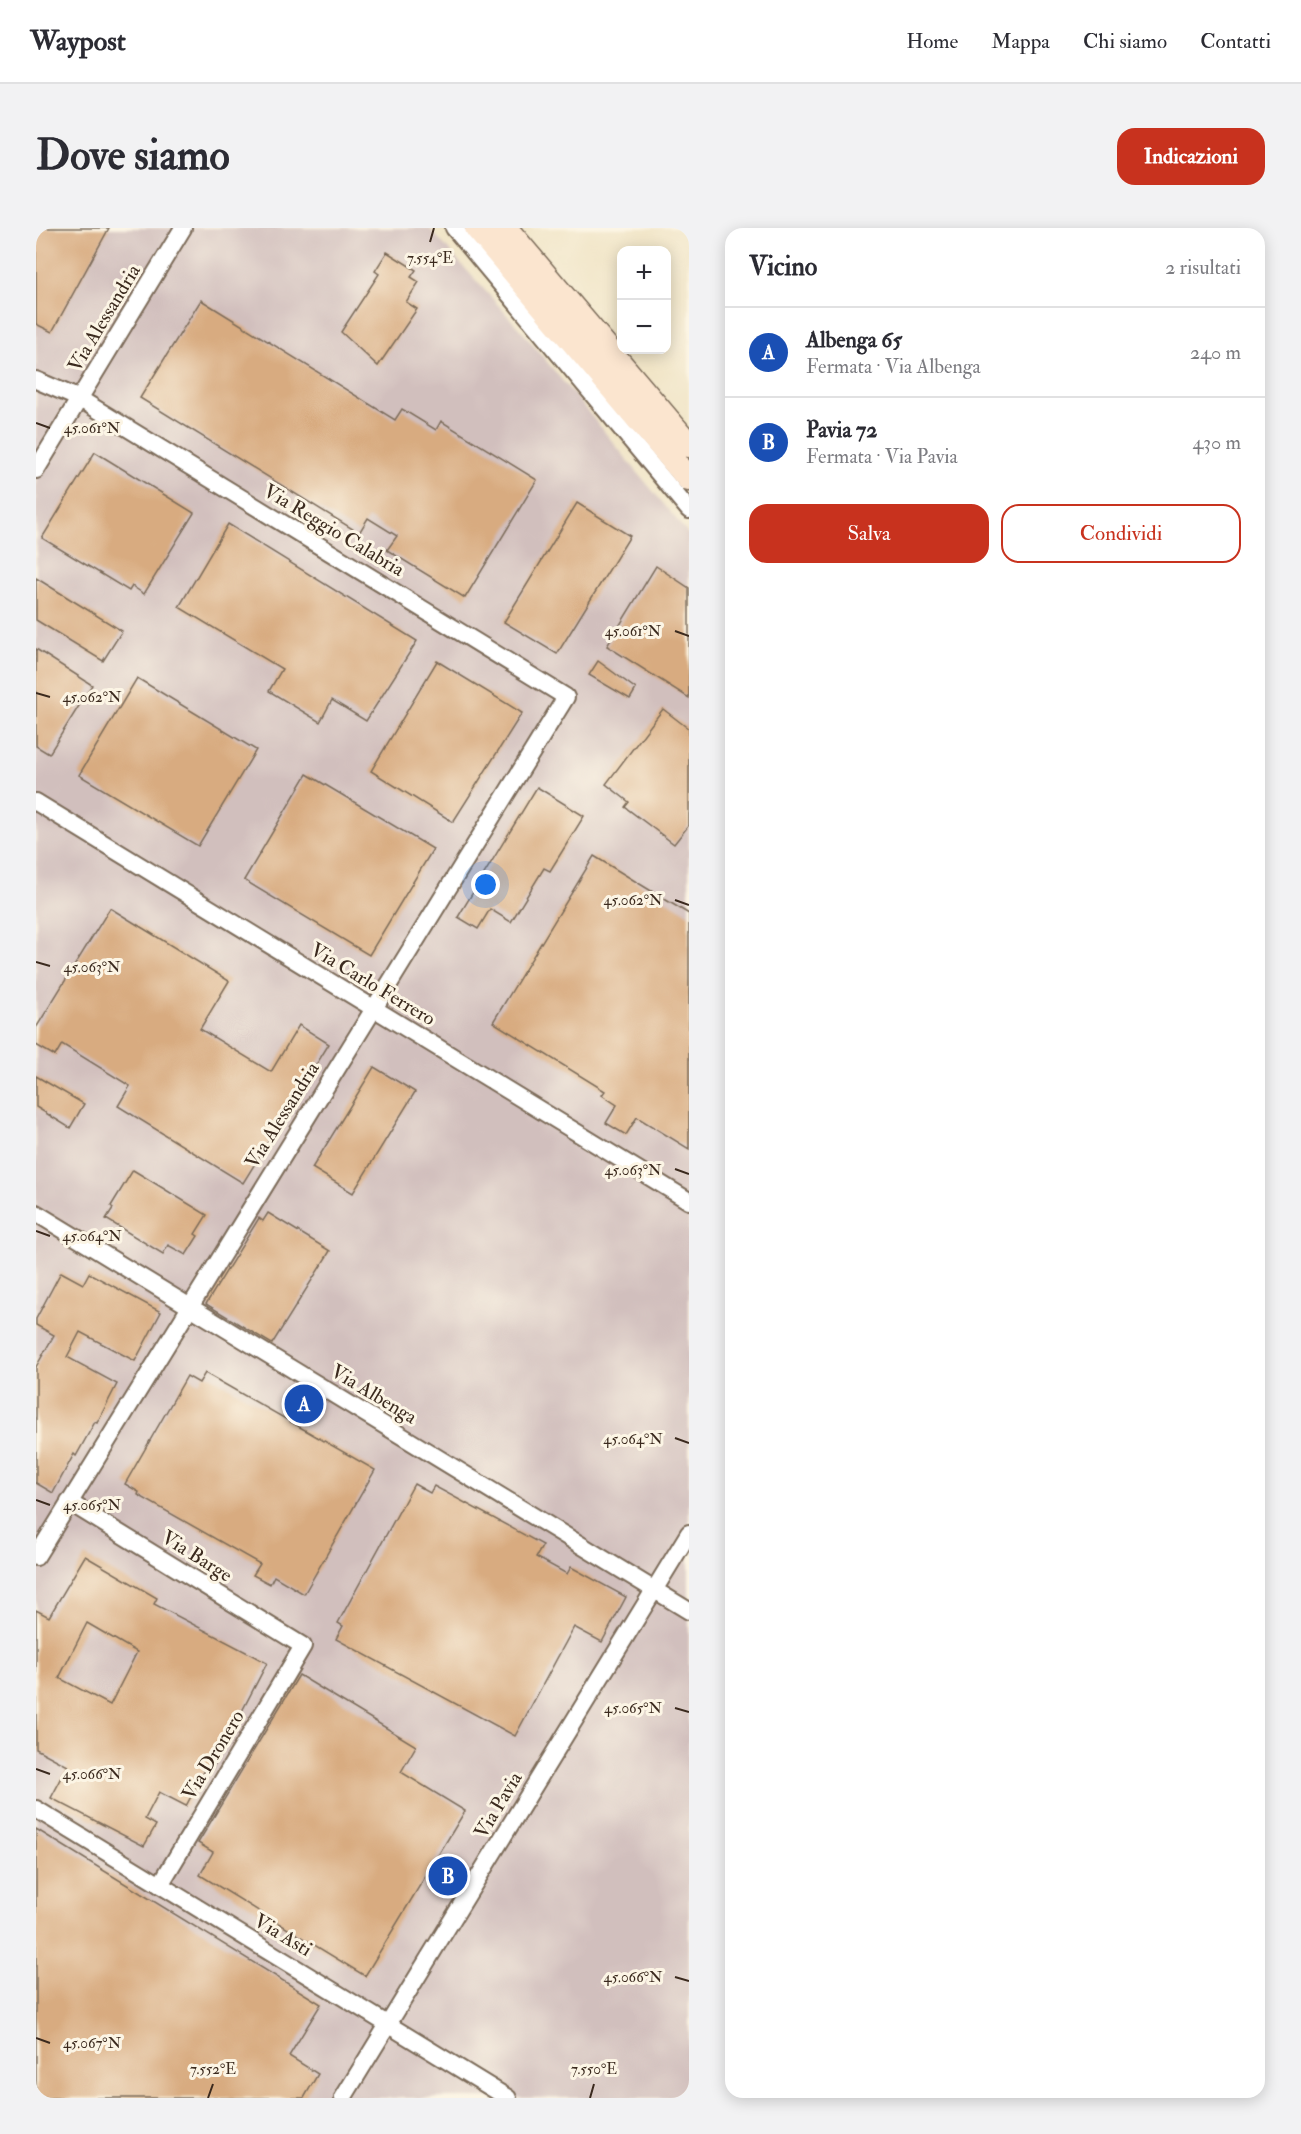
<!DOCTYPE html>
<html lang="it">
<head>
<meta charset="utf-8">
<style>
	:root { --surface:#fff; --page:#f2f2f3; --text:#2b2b33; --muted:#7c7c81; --line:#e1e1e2; --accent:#c8321e }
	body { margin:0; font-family:"IM FELL Double Pica",serif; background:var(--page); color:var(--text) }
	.controls { position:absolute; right:18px; top:18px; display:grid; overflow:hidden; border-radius:12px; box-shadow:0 3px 15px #0003 }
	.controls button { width:54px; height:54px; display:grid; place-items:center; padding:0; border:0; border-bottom:2px solid var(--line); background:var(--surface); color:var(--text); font:30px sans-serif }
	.you { position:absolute; left:450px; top:657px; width:21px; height:21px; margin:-15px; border:4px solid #fff; border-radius:50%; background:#1a73e8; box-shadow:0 0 0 9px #1a73e833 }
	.badge { display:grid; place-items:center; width:39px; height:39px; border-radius:50%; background:var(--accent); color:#fff; font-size:20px; font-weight:700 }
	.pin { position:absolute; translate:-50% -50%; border:3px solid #fff; box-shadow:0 2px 6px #0006 }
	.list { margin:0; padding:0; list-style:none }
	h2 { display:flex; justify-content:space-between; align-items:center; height:78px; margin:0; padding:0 24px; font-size:26px }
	h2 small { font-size:20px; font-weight:400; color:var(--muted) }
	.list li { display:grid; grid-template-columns:39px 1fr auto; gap:18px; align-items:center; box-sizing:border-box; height:90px; padding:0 24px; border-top:2px solid var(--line) }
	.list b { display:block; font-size:22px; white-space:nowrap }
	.list p { margin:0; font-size:20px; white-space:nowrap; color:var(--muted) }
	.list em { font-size:20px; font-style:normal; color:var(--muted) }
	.actions { display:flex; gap:12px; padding:18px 24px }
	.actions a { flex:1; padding:14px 0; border:2px solid var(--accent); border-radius:18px; text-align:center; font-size:21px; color:var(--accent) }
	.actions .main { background:var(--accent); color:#fff }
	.map { position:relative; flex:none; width:653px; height:1870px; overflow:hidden; border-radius:18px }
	header { display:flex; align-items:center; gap:36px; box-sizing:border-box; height:84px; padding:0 30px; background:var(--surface); border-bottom:2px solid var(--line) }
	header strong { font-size:28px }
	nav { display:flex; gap:33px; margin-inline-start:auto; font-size:21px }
	.intro { display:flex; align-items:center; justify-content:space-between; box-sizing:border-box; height:144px; padding:0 36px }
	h1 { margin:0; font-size:42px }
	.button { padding:15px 27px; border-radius:18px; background:var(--accent); color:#fff; font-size:21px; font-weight:700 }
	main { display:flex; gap:36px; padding:0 36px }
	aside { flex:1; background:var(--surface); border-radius:18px; box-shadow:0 3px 15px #0003 }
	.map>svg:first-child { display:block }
</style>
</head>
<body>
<header>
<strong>Waypost</strong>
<nav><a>Home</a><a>Mappa</a><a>Chi siamo</a><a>Contatti</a></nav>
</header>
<div class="intro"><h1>Dove siamo</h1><a class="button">Indicazioni</a></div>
<main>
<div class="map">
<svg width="653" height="1870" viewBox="0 0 653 1870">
	<rect width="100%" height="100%" fill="#fcf5e5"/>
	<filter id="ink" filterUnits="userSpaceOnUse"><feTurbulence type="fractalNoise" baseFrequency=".0167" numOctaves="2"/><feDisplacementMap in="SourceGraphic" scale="12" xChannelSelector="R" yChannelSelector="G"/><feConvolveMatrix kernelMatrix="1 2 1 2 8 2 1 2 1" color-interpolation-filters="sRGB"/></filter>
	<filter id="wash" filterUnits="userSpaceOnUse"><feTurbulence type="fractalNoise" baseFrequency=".008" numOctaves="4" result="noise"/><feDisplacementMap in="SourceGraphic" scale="24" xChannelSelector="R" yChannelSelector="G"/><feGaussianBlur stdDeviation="1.35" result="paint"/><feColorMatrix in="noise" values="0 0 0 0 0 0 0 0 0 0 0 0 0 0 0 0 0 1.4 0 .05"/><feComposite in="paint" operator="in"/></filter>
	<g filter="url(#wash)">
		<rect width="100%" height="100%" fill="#f1e5c7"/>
		<!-- industrial -->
		<path fill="#d1bfbd" d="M 0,0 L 393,0 L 489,107 L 653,307 L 653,1870 L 0,1870 Z"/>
		<g id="blocks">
			<!-- building -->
			<g fill="#d8ab80" fill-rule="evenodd">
				<path d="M 0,0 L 73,0 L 16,104 L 0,96 Z"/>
				<path d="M 351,24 L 380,42 L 375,49 L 383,54 L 370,74 L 381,81 L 342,138 L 305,104 L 343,46 L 339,43 Z"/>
				<path d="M 165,72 L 359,192 L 366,181 L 400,202 L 405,193 L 501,252 L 429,370 L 351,322 L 361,308 L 332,290 L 323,305 L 104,170 Z"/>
				<path d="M 59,224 L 158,285 L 108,366 L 96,358 L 93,363 L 6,310 Z"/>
				<path d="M 541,275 L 594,308 L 521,426 L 468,394 Z"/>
				<path d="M 192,296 L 381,413 L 330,493 L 296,472 L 284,494 L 233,463 L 246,441 L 143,379 Z"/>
				<path d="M 620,338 L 653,360 L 653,470 L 571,418 Z"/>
				<path d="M 0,350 L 86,403 L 67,433 L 0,392 Z"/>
				<path d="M 0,421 L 56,457 L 13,526 L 0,518 Z"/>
				<path d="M 401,433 L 486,485 L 417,594 L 335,543 Z"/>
				<path d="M 562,433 L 600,461 L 594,471 L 553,447 Z"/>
				<path d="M 101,450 L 220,522 L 162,618 L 43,547 Z"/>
				<path d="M 627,481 L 653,501 L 653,597 L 638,616 L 589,579 L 593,574 L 570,556 Z"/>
				<path d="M 271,546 L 397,621 L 333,727 L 208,652 Z"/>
				<path d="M 501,559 L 548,588 L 514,643 L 508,640 L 475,694 L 454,681 L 442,701 L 422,689 Z"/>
				<path d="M 558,628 L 653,686 L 653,921 L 601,889 L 590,907 L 570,895 L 581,877 L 566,867 L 569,863 L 457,794 Z"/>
				<path d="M 74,680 L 193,753 L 164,801 L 235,844 L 263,797 L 293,816 L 207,955 L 82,878 L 94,858 L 26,816 L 19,828 L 0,817 L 0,800 Z"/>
				<path d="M 338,839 L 379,864 L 317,965 L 276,940 Z"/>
				<path d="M 0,848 L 48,876 L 34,900 L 0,879 Z"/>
				<path d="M 97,942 L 171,987 L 159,1006 L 162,1008 L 150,1027 L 132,1017 L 127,1026 L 70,991 L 77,980 L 75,978 Z"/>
				<path d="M 232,985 L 294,1023 L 236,1116 L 170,1076 L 223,990 L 227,993 Z"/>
				<path d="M 25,1044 L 47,1056 L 53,1045 L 125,1084 L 99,1133 L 44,1104 L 31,1129 L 81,1156 L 61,1195 L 59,1194 L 40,1228 L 38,1226 L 17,1265 L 0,1255 L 0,1139 L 18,1107 L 0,1097 L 0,1091 Z"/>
				<path d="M 169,1145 L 339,1242 L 268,1366 L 238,1348 L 234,1356 L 217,1347 L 224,1336 L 102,1267 L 103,1264 L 89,1256 L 151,1148 L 163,1155 Z"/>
				<path d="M 378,1256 L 394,1265 L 398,1258 L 507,1317 L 500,1329 L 531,1346 L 535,1339 L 590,1369 L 566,1414 L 538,1399 L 479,1508 L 300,1411 L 307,1398 L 302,1395 Z"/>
				<path d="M 49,1328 L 121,1370 L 118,1376 L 231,1435 L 176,1541 L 171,1538 L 150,1578 L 123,1564 L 109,1591 L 120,1597 L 108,1618 L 15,1570 L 32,1538 L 0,1521 L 0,1382 L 13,1389 ZM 51,1395 L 101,1424 L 74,1477 L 23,1450 Z"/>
				<path d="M 263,1447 L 380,1518 L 365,1544 L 429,1583 L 329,1748 L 164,1647 L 177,1624 L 162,1615 Z"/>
				<path d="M 0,1601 L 285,1776 L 253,1828 L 282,1846 L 268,1870 L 0,1870 Z"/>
			</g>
		</g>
	</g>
	<g filter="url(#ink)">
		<use href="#blocks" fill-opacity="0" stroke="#7b6b59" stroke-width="1.5"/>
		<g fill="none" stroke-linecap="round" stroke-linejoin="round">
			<!-- minor casing -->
			<g stroke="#7b6b59" stroke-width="20">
				<g id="minor">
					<path d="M 418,0 L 653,282"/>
					<path d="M 0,152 L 44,171 L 530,469 L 0,1329"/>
					<path d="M 0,242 L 147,0"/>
					<path d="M 0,574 L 653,973"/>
					<path d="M 0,985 L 653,1383"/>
					<path d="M 33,1274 L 267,1418 L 124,1657"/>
					<path d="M 0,1581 L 472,1870"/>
					<path d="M 307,1870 L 653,1305"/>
				</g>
			</g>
			<!-- secondary casing -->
			<g stroke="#7b6b59" stroke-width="27">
				<g id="secondary">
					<path d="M 441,0 L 653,251"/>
					<path d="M 469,0 L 653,217"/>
				</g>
			</g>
			<!-- minor -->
			<use href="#minor" stroke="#fff" stroke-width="16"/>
			<!-- secondary -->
			<use href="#secondary" stroke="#fbe5cf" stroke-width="24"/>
		</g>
	</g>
	<!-- ticks -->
	<path fill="none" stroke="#3b2a1e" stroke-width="2" d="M 394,14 L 398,0M 0,195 L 14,200M 639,403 L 653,408M 0,465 L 14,469M 639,672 L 653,677M 0,734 L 14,738M 639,941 L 653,946M 0,1003 L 14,1008M 639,1210 L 653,1215M 0,1272 L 14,1277M 639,1480 L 653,1484M 0,1541 L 14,1546M 639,1749 L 653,1753M 0,1810 L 14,1815M 172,1870 L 177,1856M 554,1870 L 558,1856"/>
	<g text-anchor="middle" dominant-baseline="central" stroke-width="6" stroke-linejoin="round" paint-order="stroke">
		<!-- street labels -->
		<g font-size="20" fill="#3b2a1e" stroke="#fcf5e5">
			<text transform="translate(68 90) rotate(-59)">Via Alessandria</text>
			<text transform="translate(298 302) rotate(31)">Via Reggio Calabria</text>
			<text transform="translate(337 756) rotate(31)">Via Carlo Ferrero</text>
			<text transform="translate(246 887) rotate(-58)">Via Alessandria</text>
			<text transform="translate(338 1166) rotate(31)">Via Albenga</text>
			<text transform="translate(161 1328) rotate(32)">Via Barge</text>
			<text transform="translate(177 1527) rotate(-59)">Via Dronero</text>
			<text transform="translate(462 1577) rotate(-59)">Via Pavia</text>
			<text transform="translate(247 1707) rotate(31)">Via Asti</text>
		</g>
	</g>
	<g font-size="15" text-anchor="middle" fill="#3b2a1e" stroke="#fcf5e5" stroke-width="6" stroke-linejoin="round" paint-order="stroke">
		<text x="394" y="35">7.554°E</text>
		<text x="56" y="205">45.061°N</text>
		<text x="597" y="408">45.061°N</text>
		<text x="56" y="474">45.062°N</text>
		<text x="597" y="677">45.062°N</text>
		<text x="56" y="744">45.063°N</text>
		<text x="597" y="947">45.063°N</text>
		<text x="56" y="1013">45.064°N</text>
		<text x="597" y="1216">45.064°N</text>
		<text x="56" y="1282">45.065°N</text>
		<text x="597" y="1485">45.065°N</text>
		<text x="56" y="1551">45.066°N</text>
		<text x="597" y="1754">45.066°N</text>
		<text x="56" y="1820">45.067°N</text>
		<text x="177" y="1846">7.552°E</text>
		<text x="558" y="1846">7.550°E</text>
	</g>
</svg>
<div class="controls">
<button>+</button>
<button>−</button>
</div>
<div class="you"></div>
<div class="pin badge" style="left:268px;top:1176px;background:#1a4fb4">A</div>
<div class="pin badge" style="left:412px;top:1648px;background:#1a4fb4">B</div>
</div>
<aside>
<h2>Vicino<small>2 risultati</small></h2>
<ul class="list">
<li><span class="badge" style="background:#1a4fb4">A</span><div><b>Albenga 65</b><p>Fermata · Via Albenga</p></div><em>240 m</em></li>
<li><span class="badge" style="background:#1a4fb4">B</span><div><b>Pavia 72</b><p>Fermata · Via Pavia</p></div><em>430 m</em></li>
</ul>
<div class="actions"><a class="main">Salva</a><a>Condividi</a></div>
</aside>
</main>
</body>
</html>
